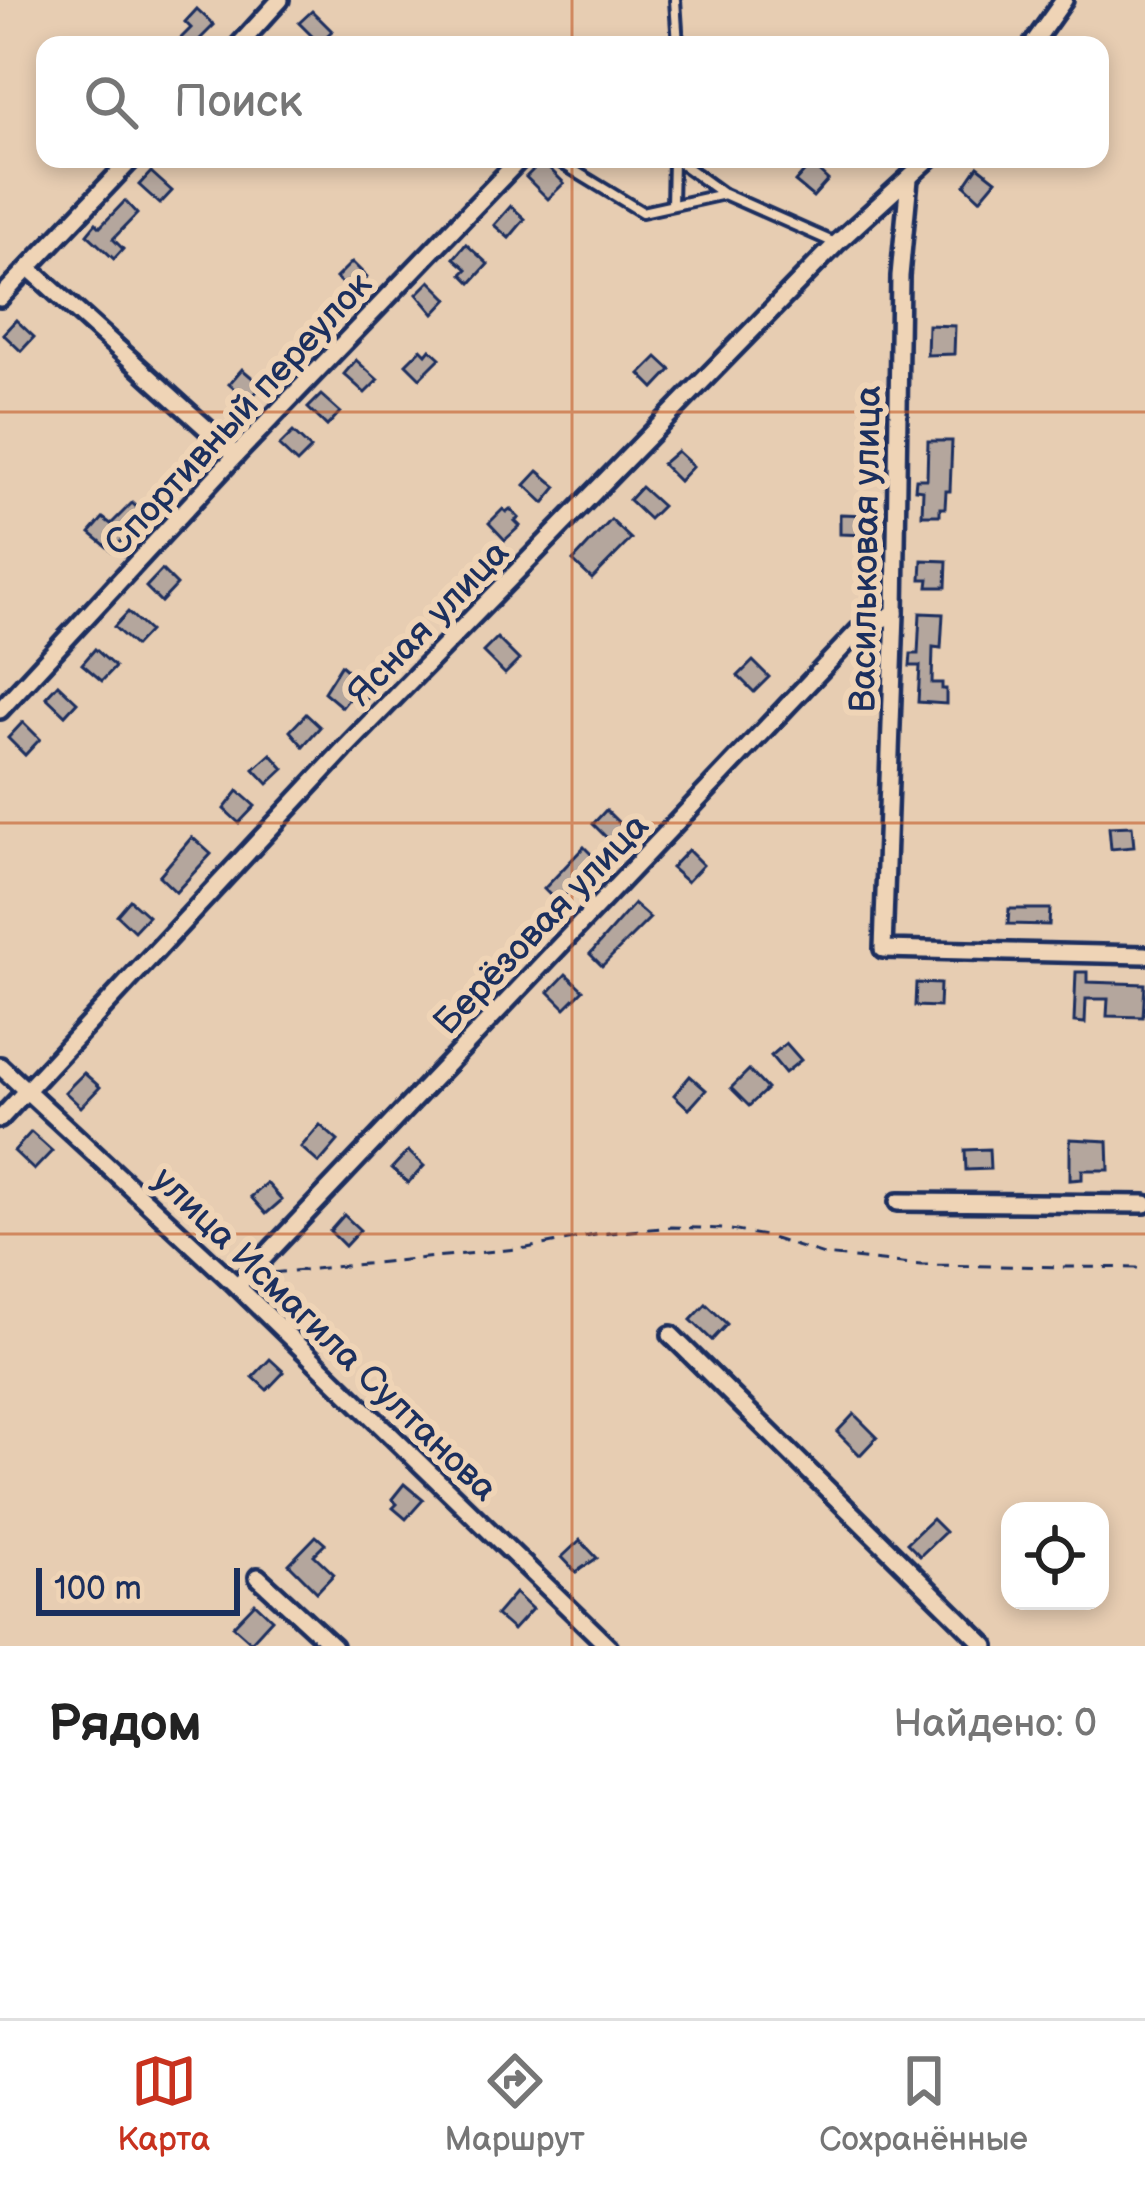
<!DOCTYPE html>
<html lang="ru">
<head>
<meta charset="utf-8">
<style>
	:root { --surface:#fff; --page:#f6f6f6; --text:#222; --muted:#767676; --line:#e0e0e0; --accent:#c8321e }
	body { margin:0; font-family:"Balsamiq Sans",sans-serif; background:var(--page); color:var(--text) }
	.controls { position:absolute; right:36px; bottom:36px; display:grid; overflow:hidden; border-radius:24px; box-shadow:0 6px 18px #0003 }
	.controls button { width:108px; height:108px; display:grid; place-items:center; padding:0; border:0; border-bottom:3px solid var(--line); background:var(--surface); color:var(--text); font:60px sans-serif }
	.scale { position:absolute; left:36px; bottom:30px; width:204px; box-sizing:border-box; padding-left:12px; border:6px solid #1b2f5e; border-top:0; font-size:33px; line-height:42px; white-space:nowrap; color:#1b2f5e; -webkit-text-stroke:9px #efd4b6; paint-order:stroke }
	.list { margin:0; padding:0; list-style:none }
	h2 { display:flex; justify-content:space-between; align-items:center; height:156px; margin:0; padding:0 48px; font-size:51px }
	h2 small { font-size:39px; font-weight:400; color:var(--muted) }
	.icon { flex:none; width:66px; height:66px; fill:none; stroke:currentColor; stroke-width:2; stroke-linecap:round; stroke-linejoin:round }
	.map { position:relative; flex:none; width:1145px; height:1646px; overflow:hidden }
	.search { position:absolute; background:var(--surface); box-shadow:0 6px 18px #0003; left:36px; right:36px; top:36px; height:132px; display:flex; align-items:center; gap:30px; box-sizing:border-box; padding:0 42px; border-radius:24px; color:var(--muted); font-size:45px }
	.sheet { height:372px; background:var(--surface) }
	nav { display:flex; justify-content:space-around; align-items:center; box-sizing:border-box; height:168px; border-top:3px solid var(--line); background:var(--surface); font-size:33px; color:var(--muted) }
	nav a { display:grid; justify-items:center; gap:6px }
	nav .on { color:var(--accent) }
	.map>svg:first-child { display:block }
	.building { fill:#b4a69d; stroke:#1b2f5e; stroke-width:3 }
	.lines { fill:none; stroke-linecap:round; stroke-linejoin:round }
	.service-casing { stroke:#1b2f5e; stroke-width:16 }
	.minor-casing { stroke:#1b2f5e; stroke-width:24 }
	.path { stroke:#1b2f5e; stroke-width:3; stroke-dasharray:12 9; stroke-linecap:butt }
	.service { stroke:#efd4b6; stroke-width:8 }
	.minor { stroke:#efd4b6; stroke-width:15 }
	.grid { fill:none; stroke:#bf511c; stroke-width:3; stroke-opacity:0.55 }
	.labels { text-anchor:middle; stroke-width:12; stroke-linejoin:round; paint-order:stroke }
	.street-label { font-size:36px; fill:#1b2f5e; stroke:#efd4b6 }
</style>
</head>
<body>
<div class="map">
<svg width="1145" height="1646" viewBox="0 0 1145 1646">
	<rect width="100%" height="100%" fill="#e7cdb2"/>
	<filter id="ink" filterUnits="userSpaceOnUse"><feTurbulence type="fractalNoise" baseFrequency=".00833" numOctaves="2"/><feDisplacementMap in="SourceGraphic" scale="24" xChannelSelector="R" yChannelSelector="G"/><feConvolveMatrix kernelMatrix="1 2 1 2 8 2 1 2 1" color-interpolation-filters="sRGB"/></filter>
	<g filter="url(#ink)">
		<g class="building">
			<path d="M197 9 214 25 194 45H174L191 28 185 22Z"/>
			<path d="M312 11 332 31 319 43 299 23Z"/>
			<path d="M542 161 564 183 548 199 526 177Z"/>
			<path d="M811 164 828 180 813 197 795 182Z"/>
			<path d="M978 166 996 180 980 199 965 185Z"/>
			<path d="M151 172 172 191 160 204 139 185Z"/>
			<path d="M125 201 137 214 113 239 123 249 114 259 87 234 96 223 100 227Z"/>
			<path d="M511 206 525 219 509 238 494 225Z"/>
			<path d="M466 244 488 264 471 283 462 274 467 269 454 258Z"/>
			<path d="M352 262 367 277 352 293 336 278Z"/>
			<path d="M430 281 448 299 434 314 417 294Z"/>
			<path d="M16 320 34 337 21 351 3 334Z"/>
			<path d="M928 325 955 326 954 354 927 355Z"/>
			<path d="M421 349 426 354 430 349 440 358 420 378 406 364Z"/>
			<path d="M657 357 671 370 654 388 640 374Z"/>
			<path d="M356 360 378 380 365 393 344 374Z"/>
			<path d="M242 369 262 386 248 401 229 384Z"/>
			<path d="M321 395 340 412 327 426 308 408Z"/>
			<path d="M293 432 311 449 297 463 279 446Z"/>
			<path d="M928 441H952L950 491H946L945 508H940V515H922L923 490 915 489 916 479H927Z"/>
			<path d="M677 451 693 466 679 481 662 464Z"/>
			<path d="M538 471 557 487 544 503 525 485Z"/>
			<path d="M641 487 662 506 649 519 629 500Z"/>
			<path d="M132 503 145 515 112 551 90 533 103 518 111 524Z"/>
			<path d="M503 509 506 512 510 509 519 518 515 521 520 526 505 540 489 523Z"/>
			<path d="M840 514 868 515 867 535 840 534Z"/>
			<path d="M611 520 631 539 592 579 573 561Z"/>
			<path d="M922 560 947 561 946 587H928L929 579H921Z"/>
			<path d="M162 570 177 585 161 602 146 587Z"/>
			<path d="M128 612 149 631 135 646 114 627Z"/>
			<path d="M920 613 943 614 941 648 933 647 932 683H942V689H946V704L918 702 920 666H910L911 654H918Z"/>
			<path d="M497 638 519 660 505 674 483 652Z"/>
			<path d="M95 649 115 667 102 681 82 664Z"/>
			<path d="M753 661 769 677 754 692 738 676Z"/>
			<path d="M341 665 372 692 364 701 354 692 342 707 324 692Z"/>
			<path d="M58 684 77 702 65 715 46 697Z"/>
			<path d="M306 714 320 727 303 746 290 731Z"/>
			<path d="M23 722 40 739 25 755 8 738Z"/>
			<path d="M271 754 284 769 268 784 254 769Z"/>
			<path d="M238 791 255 806 239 823 224 809Z"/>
			<path d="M606 810 625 829 611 842 593 824Z"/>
			<path d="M1132 826 1134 847 1111 849 1109 827Z"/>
			<path d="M192 837 211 854 176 892 159 876Z"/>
			<path d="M584 847 599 862 557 902 544 889Z"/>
			<path d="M688 850 703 865 687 882 671 868Z"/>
			<path d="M130 900 148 916 134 931 117 915Z"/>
			<path d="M634 904 650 918 602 966 590 954Z"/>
			<path d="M1009 909H1050L1049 925 1008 924Z"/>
			<path d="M1076 972H1087V982L1145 984 1143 1017 1107 1016 1108 999H1086L1085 1023 1074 1022Z"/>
			<path d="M566 974 583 990 565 1008 549 992Z"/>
			<path d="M916 983 940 984 939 1007 915 1006Z"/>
			<path d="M786 1043 801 1060 785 1073 771 1056Z"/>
			<path d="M749 1070 767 1089 749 1106 731 1088Z"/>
			<path d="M84 1073 100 1087 81 1107 65 1092Z"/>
			<path d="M690 1076 706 1090 689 1109 674 1095Z"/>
			<path d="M320 1125 338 1141 319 1163 301 1147Z"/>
			<path d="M31 1132 52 1151 34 1170 14 1151Z"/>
			<path d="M1070 1139 1108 1141 1109 1170H1082V1179L1070 1180Z"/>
			<path d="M989 1149 990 1169 966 1170 965 1150Z"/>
			<path d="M408 1151 424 1166 408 1183 392 1168Z"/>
			<path d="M267 1183 282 1200 266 1214 251 1197Z"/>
			<path d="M344 1215 360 1230 345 1246 330 1231Z"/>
			<path d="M706 1304 727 1324 712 1340 691 1320Z"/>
			<path d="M270 1359 284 1372 267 1390 253 1377Z"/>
			<path d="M854 1414 877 1437 860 1455 837 1432Z"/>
			<path d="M404 1484 423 1500 406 1519 393 1508 397 1504 392 1499Z"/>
			<path d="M932 1519 945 1532 920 1556 907 1543Z"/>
			<path d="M316 1536 325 1544 314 1555 334 1574 317 1592 289 1564Z"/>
			<path d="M580 1540 597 1558 576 1572 562 1557Z"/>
			<path d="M515 1593 532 1609 513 1630 496 1615Z"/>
			<path d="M255 1603 272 1619 251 1642 233 1626Z"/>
		</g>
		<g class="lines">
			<g class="service-casing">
				<g id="service">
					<path d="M675 0 678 45"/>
					<path d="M555 159 642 212 724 194 835 243"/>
					<path d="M675 159 722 193"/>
					<path d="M672 205 673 159"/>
				</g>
			</g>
			<g class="minor-casing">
				<g id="minor">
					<path d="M239 45 280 0"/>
					<path d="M1032 45 1064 0"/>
					<path d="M909 179 900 276 895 613 883 949 1145 955"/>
					<path d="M30 269 236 455"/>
					<path d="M0 298 132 159"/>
					<path d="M0 710 236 455 520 159"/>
					<path d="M0 1066 237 1286 608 1646"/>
					<path d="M0 1119 344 749 837 243 929 159"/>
					<path d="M898 1202 1145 1204"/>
					<path d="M237 1286 858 631 895 613"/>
					<path d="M671 1335 986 1646"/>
					<path d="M258 1577 333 1646"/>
				</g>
			</g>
			<path class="path" d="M272 1273 527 1248 600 1234 671 1227 725 1229 765 1236 824 1255 921 1265 1145 1268"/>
			<use href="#service" class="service"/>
			<use href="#minor" class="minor"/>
		</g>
	</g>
	<path class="grid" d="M572 0V45M572 159V1646M0 412H1145M0 823H1145M0 1234H1145"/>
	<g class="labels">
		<g class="street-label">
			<text transform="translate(237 413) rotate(-47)" y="13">Спортивный переулок</text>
			<text transform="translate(864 549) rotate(-89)" y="13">Васильковая улица</text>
			<text transform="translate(427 622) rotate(-46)" y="13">Ясная улица</text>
			<text transform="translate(540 923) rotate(-46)" y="13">Берёзовая улица</text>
			<text transform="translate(326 1333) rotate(44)" y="13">улица Исмагила Султанова</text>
		</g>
	</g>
</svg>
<div class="controls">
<button><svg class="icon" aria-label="locate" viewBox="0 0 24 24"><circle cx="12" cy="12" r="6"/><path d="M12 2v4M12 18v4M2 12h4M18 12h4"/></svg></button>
</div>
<div class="scale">100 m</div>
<div class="search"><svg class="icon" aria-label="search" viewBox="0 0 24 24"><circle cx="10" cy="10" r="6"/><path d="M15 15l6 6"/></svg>Поиск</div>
</div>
<section class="sheet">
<h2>Рядом<small>Найдено: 0</small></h2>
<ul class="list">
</ul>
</section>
<nav>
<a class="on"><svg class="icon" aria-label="map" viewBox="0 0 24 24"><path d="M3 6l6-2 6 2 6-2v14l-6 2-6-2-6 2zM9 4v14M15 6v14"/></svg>Карта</a>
<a><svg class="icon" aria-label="directions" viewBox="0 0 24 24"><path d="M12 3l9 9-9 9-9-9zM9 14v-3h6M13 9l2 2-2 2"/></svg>Маршрут</a>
<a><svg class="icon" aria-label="saved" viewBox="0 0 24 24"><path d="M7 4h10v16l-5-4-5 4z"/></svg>Сохранённые</a>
</nav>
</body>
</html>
